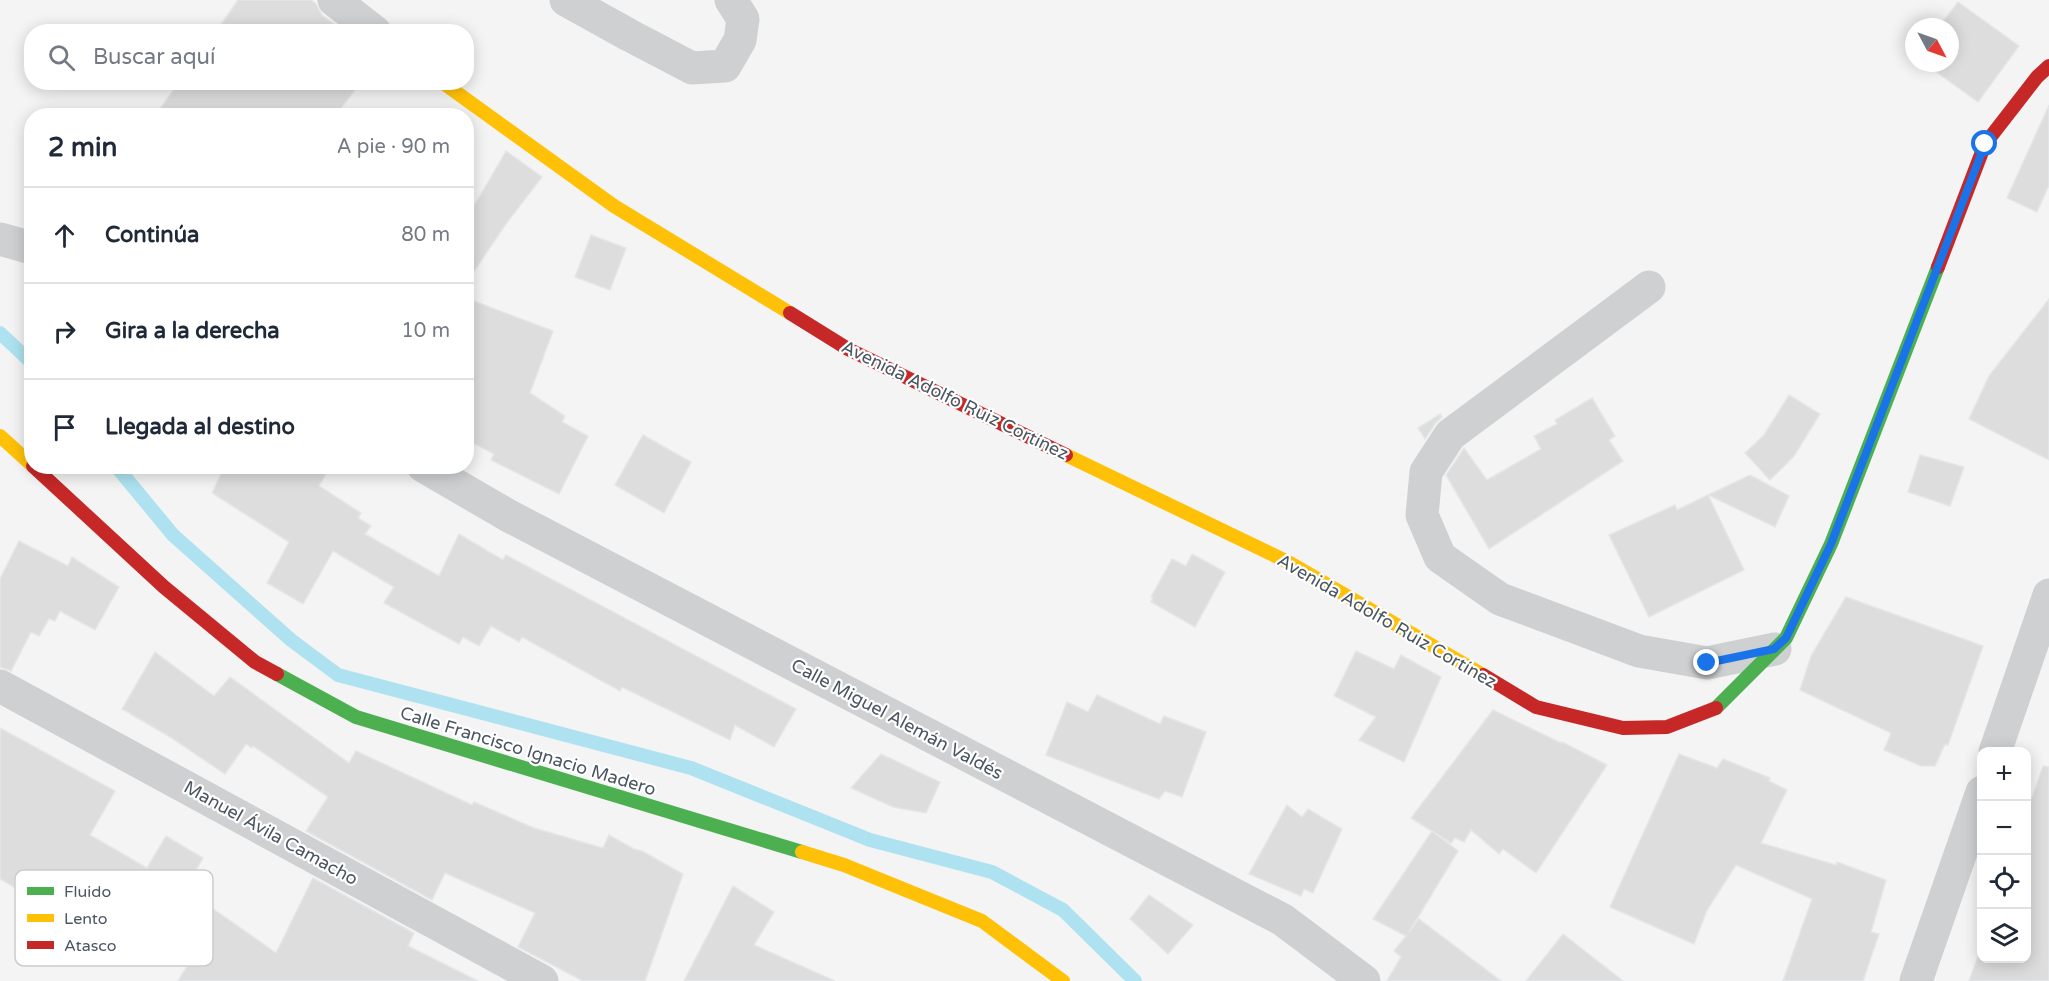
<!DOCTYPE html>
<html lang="es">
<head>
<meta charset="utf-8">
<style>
	:root { --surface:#fff; --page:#f2f2f3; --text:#1f2937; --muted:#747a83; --line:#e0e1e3 }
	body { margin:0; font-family:"Varela Round",sans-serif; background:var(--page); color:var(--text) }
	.controls { position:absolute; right:18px; bottom:18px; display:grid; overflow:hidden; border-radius:12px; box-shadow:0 3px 15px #0003 }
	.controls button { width:54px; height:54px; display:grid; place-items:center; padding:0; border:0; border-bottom:2px solid var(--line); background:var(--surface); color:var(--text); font:30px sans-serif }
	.compass { position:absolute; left:1905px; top:18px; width:54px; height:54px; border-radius:50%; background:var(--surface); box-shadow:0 3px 15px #0003; rotate:131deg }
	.stop { position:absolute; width:18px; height:18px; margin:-14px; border:4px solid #1a73e8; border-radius:50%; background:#fff }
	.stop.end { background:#1a73e8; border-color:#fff; box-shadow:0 2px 6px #0008 }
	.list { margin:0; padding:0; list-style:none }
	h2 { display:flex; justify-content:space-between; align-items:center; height:78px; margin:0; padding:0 24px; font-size:26px }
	h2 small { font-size:20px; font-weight:400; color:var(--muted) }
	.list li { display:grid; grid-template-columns:39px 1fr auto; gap:18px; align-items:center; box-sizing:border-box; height:96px; padding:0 24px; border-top:2px solid var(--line) }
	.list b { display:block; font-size:22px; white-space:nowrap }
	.list em { font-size:20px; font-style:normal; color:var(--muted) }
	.icon { flex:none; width:33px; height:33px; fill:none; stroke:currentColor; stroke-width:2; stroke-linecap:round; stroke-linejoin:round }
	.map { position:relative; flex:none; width:2049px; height:981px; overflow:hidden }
	.search { position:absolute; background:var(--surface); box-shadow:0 3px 15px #0003; left:24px; top:24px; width:450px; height:66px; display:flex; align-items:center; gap:15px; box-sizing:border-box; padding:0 21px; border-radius:24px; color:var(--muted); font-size:22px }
	.panel { position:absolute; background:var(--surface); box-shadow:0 3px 15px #0003; left:24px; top:108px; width:450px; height:366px; border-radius:24px }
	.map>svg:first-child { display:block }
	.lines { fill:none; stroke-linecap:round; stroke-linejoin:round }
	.stream { stroke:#aee2f0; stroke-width:14 }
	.building { fill:#ddddde; stroke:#e5e6e7; stroke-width:1.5 }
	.street { stroke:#ced0d2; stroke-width:33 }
	.fast { stroke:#4caf50; stroke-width:14 }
	.slow { stroke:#ffc107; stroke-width:14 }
	.jam { stroke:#c62828; stroke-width:14 }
	.route { stroke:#1a73e8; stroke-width:8 }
	.labels { text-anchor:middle; stroke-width:4.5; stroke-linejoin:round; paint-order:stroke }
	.street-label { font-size:18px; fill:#4a5661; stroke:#fff }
	.key { fill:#fff; stroke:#c9ccd0; stroke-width:1.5 }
	.key-label { font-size:16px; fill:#4a5661 }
</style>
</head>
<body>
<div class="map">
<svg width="2049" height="981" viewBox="0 0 2049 981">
	<rect width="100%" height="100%" fill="#f4f4f4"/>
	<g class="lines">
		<g class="stream">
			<path d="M0 333 32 363"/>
			<path d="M116 466 173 535 291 640 338 675 691 768 870 840 992 872 1063 910 1135 981"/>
		</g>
	</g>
	<g class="building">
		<path d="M238 0H311L316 4 322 15 338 27 335 32H216Z"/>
		<path d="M1958 2 2019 46 1978 102 1924 63H1950V27H1939Z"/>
		<path d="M179 82H361L335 116H155Z"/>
		<path d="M2049 105V185L2037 212 2007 198Z"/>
		<path d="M506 151 542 177 506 224 466 283V220Z"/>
		<path d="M591 235 626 248 610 290 575 277Z"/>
		<path d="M466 298 553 331 530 393 565 416 562 422 588 436 559 494 491 460 494 454 466 439Z"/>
		<path d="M2049 299V460L1969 419 1989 376Z"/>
		<path d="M1789 395 1820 414 1794 456 1770 480 1745 453 1764 435Z"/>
		<path d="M1592 398 1615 436 1609 440 1623 461 1489 549 1446 475 1464 448 1487 480 1541 449 1534 436 1557 424 1555 420Z"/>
		<path d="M1440 414 1442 417 1435 424 1425 439 1418 428Z"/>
		<path d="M643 435 691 462 664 513 615 485Z"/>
		<path d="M1920 455 1964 467 1950 506 1908 492Z"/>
		<path d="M225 466H330L319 486 361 513 358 518 371 526 365 534 439 576 459 534 503 560 506 555 796 709 774 747 735 725 730 740 622 687 620 691 522 637 519 642 491 626 479 646 463 637 459 644 384 603 394 587 333 551 303 604 267 583 289 542 212 493Z"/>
		<path d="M1750 475 1789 496 1775 527 1708 495Z"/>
		<path d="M1708 495 1744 570 1649 617 1609 535 1675 505 1677 510Z"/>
		<path d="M19 541 68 566 72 557 119 587 95 630 60 611 55 621 49 619 39 636 31 632 11 671 0 667V579Z"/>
		<path d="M1192 554 1225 572 1195 627 1151 602 1153 598 1151 597 1172 559 1186 566Z"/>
		<path d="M1846 597 1983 646 1948 745 1945 744 1935 766H1921L1884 750 1891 733 1800 690 1811 656Z"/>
		<path d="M1356 651 1394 669 1401 655 1441 677 1404 762 1359 740 1376 717 1334 696Z"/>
		<path d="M155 652 214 696 230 677 349 763 356 751 472 805 474 802 534 828 603 848 609 835 634 849 642 851 683 874 645 981H583L518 947 535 913 445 873 432 900 306 831 328 797 253 746 252 748 246 744 225 774 170 737 122 709Z"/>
		<path d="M1097 695 1160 724 1164 716 1206 732 1182 797 1165 791 1159 799 1046 755 1067 702 1088 712Z"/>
		<path d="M1493 710 1561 743 1562 742 1607 765 1536 873 1503 849 1499 854 1471 830 1464 842 1455 838 1451 843 1411 818Z"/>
		<path d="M0 728 115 791 90 835 147 868 166 836 203 858 185 889 276 953 313 878 414 933 408 946 478 981H178L203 940 102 884 93 915 65 906 60 914 0 879Z"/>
		<path d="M881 754 940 782 926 813 893 807 851 788Z"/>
		<path d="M1679 754 1717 768 1723 759 1770 778 1769 781 1787 790 1761 843 1836 865 1837 862 1886 880 1871 932 1879 934 1863 981H1783L1812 899 1736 865 1707 910 1694 944 1610 907Z"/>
		<path d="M2043 766 2049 767V981H1969L1982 945V958H2026V815Z"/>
		<path d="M1287 805 1302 817 1308 809 1342 829 1313 893 1304 889 1301 896 1249 874Z"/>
		<path d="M1432 831 1458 851 1409 932 1419 919 1501 981H1387L1401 957 1394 951 1406 936 1373 919Z"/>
		<path d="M733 886 774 912 754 945 835 981H684Z"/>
		<path d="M1149 895 1193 925 1168 954 1130 919Z"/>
		<path d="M1563 934 1623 981H1526Z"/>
	</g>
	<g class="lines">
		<g class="street">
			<path d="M334 0 375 32"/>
			<path d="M566 0 629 35 692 68 725 66 740 40 743 19 731 0"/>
			<path d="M0 239 32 248"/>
			<path d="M1649 287 1450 435 1426 472 1422 515 1440 557 1500 599 1639 651 1707 663 1775 649"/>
			<path d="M423 466 509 516 1283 920 1364 981"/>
			<path d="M0 686 542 981"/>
			<path d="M1995 752 2049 595"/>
			<path d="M1916 981 1982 792"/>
		</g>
		<g class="fast">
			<path d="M277 674 356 717 802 852"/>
			<path d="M1716 708 1786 638 1831 544 1938 267"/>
		</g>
		<g class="slow">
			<path d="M442 82 614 206 790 313"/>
			<path d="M0 436 32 465"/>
			<path d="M1066 455 1290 563 1483 675"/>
			<path d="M802 852 844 865 982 921 1063 981"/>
		</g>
		<g class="jam">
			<path d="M1938 267 1985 144 2037 77 2049 66"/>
			<path d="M790 313 848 349 1066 455"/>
			<path d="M33 466 164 587 255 662 277 674"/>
			<path d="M1483 675 1536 707 1623 728 1667 727 1716 708"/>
		</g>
	</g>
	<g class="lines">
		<path class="route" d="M1707 663 1774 649 1786 638 1831 544 1985 144"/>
	</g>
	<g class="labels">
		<g class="street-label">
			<text transform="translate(955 400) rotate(26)" y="6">Avenida Adolfo Ruiz Cortínez</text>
			<text transform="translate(1387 621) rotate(30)" y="6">Avenida Adolfo Ruiz Cortínez</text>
			<text transform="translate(897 719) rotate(28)" y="6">Calle Miguel Alemán Valdés</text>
			<text transform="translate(528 751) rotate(17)" y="6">Calle Francisco Ignacio Madero</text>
			<text transform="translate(271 833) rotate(29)" y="6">Manuel Ávila Camacho</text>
		</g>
	</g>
	<rect x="15" y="870" width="198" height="96" rx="9" class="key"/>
	<rect x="27" y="887" width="27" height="8" fill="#4caf50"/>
	<rect x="27" y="914" width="27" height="8" fill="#ffc107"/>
	<rect x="27" y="941" width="27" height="8" fill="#c62828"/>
	<g class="key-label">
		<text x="64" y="897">Fluido</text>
		<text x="64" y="924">Lento</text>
		<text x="64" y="951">Atasco</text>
	</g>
</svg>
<div class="controls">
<button>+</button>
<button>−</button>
<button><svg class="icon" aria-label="locate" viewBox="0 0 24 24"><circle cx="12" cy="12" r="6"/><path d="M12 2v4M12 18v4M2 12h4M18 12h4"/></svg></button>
<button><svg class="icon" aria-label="layers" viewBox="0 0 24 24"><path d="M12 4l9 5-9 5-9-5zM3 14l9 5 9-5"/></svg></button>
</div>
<svg class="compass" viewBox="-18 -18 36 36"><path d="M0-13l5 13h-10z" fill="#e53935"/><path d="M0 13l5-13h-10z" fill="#747a83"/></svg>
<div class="stop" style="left:1985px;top:144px"></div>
<div class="stop end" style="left:1707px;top:663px"></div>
<div class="search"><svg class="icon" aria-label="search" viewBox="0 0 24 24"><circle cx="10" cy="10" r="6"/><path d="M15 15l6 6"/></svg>Buscar aquí</div>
<section class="panel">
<h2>2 min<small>A pie · 90 m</small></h2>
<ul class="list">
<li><svg class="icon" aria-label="ahead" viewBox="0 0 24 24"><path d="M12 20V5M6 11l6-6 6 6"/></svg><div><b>Continúa</b></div><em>80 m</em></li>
<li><svg class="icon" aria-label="right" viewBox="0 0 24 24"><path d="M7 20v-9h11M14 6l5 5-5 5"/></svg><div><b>Gira a la derecha</b></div><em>10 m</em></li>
<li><svg class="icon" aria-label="arrive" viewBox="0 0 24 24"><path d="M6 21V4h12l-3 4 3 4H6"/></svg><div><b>Llegada al destino</b></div></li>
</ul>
</section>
</div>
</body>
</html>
